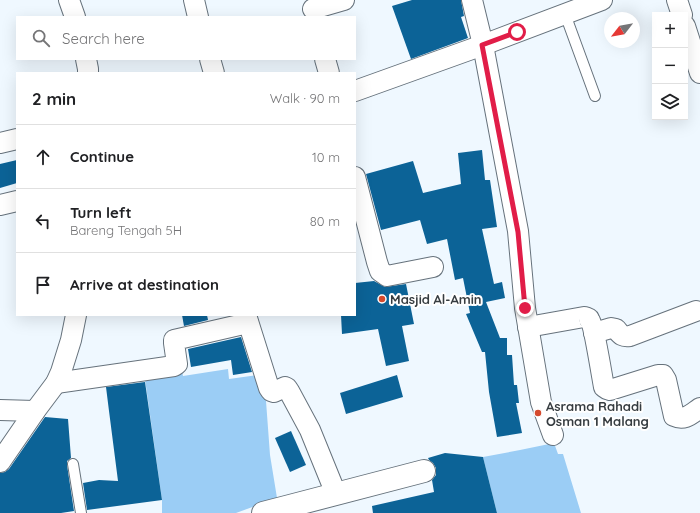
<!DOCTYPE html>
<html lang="en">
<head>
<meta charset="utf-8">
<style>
	:root { --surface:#fff; --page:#f2f2f2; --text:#202124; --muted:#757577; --line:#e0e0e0 }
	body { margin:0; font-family:Quicksand,sans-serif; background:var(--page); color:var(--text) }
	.controls { position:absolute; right:12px; top:12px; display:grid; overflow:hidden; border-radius:0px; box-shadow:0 4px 16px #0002 }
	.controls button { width:36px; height:36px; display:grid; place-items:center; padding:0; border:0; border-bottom:1px solid var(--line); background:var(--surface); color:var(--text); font:20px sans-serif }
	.compass { position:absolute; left:604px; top:12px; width:36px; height:36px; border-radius:50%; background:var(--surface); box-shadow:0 4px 16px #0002; rotate:239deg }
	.stop { position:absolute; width:12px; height:12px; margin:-9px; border:3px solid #e11d48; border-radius:50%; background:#fff }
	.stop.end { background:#e11d48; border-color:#fff; box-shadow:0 1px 4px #0008 }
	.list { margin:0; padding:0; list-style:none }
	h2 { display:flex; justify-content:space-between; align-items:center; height:52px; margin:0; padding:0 16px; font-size:17px }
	h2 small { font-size:13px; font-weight:400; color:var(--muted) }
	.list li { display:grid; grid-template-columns:26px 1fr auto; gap:12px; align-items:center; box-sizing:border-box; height:64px; padding:0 16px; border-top:1px solid var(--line) }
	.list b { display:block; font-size:15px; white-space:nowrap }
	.list p { margin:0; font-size:13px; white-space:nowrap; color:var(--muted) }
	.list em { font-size:13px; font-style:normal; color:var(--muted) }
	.icon { flex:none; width:22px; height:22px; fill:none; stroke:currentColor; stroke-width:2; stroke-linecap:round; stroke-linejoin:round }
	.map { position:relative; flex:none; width:700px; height:513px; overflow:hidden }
	.search { position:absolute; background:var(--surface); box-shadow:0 4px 16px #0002; left:16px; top:16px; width:340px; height:44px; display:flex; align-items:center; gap:10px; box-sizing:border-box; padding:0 14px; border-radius:0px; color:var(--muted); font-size:15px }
	.panel { position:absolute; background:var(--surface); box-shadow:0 4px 16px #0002; left:16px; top:72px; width:340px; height:244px; border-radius:0px }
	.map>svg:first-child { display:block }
	.green { fill:#9bcdf5 }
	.building { fill:#0c6397 }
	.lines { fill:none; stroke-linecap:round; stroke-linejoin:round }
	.service-casing { stroke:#66727c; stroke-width:12 }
	.minor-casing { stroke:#66727c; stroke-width:22 }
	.tertiary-casing { stroke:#66727c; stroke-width:24 }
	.service { stroke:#fff; stroke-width:10 }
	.minor { stroke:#fff; stroke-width:20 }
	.tertiary { stroke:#fff; stroke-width:22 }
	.route { stroke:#e11d48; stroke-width:5 }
	.poi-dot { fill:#d54a2d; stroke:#fff; stroke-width:1.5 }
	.labels { text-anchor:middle; stroke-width:4; stroke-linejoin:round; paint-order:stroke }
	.poi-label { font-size:13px; font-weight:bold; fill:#363c40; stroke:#fff; text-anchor:start }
</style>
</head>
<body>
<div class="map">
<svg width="700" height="513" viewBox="0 0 700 513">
	<rect width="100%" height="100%" fill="#eff8ff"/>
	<g class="green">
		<path d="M181 367 183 376 228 369 229 379 258 375 266 401 270 455 277 498 236 513H162V500L144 372Z"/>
		<path d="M554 443 558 454H563L581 513H497L483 457 520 450Z"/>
	</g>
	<g class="building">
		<path d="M412 0H461L464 16 461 17 468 38 411 59 392 6Z"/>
		<path d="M482 150 485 180H490L497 227 482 229 494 284 502 282 505 298 486 302 500 338H507V355H512L514 385H517L519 403H516L522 433 497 437 489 392 485 352H482L466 314 470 313 463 278 455 280 447 239 427 244 420 220 381 230 366 174 413 161 423 193 461 184 458 153Z"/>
		<path d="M17 160V183L0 188V164Z"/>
		<path d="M374 281 385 287 406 284 414 324 402 326 409 361 386 366 378 329 342 334 341 315H355V283Z"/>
		<path d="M182 315H207L208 320 184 326Z"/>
		<path d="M241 337 252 372 233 375 231 360 191 367 188 349Z"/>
		<path d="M397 375 403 397 346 414 340 393Z"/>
		<path d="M145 382 162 500 87 510 83 483 99 480 118 481 109 411 106 387Z"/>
		<path d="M45 417 68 419 71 458 67 461V465L74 511 61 513H0V473L5 472 9 469Z"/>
		<path d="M291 431 306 465 290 472 275 438Z"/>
		<path d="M445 453 483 457 497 513H373L372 506 434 492 432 480 436 475V468L433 463 429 460 428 458Z"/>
	</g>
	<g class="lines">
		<g class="service-casing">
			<g id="service">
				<path d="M565 14 595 96"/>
				<path d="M73 464 81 513"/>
			</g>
		</g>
		<g class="minor-casing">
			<g id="minor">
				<path d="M69 0 75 17"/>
				<path d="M194 0 198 17"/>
				<path d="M472 0 483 45 518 231 525 308 541 402 553 435"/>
				<path d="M677 0 682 15"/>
				<path d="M313 9 344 0"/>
				<path d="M685 26 700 73"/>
				<path d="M86 59 88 69V73"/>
				<path d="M210 59 214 73"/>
				<path d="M325 59 329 73"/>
				<path d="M355 91 483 45 602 0"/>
				<path d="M0 143 17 139"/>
				<path d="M355 177 377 262 380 271 387 276 433 267"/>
				<path d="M0 205 17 201"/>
				<path d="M246 315 269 388 271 391 274 392 285 387 287 388 289 391 310 430 336 494"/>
				<path d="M528 327 584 317C585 317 589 318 589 319 594 324 602 377 604 387L607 389 610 390 658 375H663L666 380 674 416C685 421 691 414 700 408"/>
				<path d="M594 333 611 328 616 329C621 335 622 337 630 336L696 311"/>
				<path d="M56 383 174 366 177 364 174 343V340L248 323"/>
				<path d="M0 410 35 411"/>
				<path d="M0 462 35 411 56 383 61 372 71 340 76 315"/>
			</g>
		</g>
		<g class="tertiary-casing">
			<path id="tertiary" d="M263 513 424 471"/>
		</g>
		<use href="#service" class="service"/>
		<use href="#minor" class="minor"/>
		<use href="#tertiary" class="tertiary"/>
	</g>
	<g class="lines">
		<path class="route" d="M517 32 482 45 518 232 525 308"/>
	</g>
	<g class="poi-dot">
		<circle cx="382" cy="299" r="4"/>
		<circle cx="538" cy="413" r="4"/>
	</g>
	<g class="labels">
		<g class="poi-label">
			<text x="390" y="304">Masjid Al-Amin</text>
			<text x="546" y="411">Asrama Rahadi<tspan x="546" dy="15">Osman 1 Malang</tspan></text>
		</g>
	</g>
</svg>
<div class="controls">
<button>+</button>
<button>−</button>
<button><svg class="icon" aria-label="layers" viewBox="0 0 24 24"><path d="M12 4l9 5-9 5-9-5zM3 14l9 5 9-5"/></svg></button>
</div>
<svg class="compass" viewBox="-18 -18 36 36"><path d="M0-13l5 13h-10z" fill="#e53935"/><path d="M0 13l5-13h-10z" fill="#757577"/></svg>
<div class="stop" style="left:517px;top:32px"></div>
<div class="stop end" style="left:525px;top:308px"></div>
<div class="search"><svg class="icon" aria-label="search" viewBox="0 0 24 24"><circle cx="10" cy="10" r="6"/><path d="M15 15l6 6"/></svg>Search here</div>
<section class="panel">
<h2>2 min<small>Walk · 90 m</small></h2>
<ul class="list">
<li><svg class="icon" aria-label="ahead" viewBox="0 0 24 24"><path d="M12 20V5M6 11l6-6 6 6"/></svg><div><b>Continue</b></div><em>10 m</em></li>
<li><svg class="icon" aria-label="left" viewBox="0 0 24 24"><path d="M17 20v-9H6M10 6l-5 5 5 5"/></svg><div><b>Turn left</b><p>Bareng Tengah 5H</p></div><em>80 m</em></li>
<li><svg class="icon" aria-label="arrive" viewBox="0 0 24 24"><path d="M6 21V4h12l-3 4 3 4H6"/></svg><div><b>Arrive at destination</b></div></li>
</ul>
</section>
</div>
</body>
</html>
